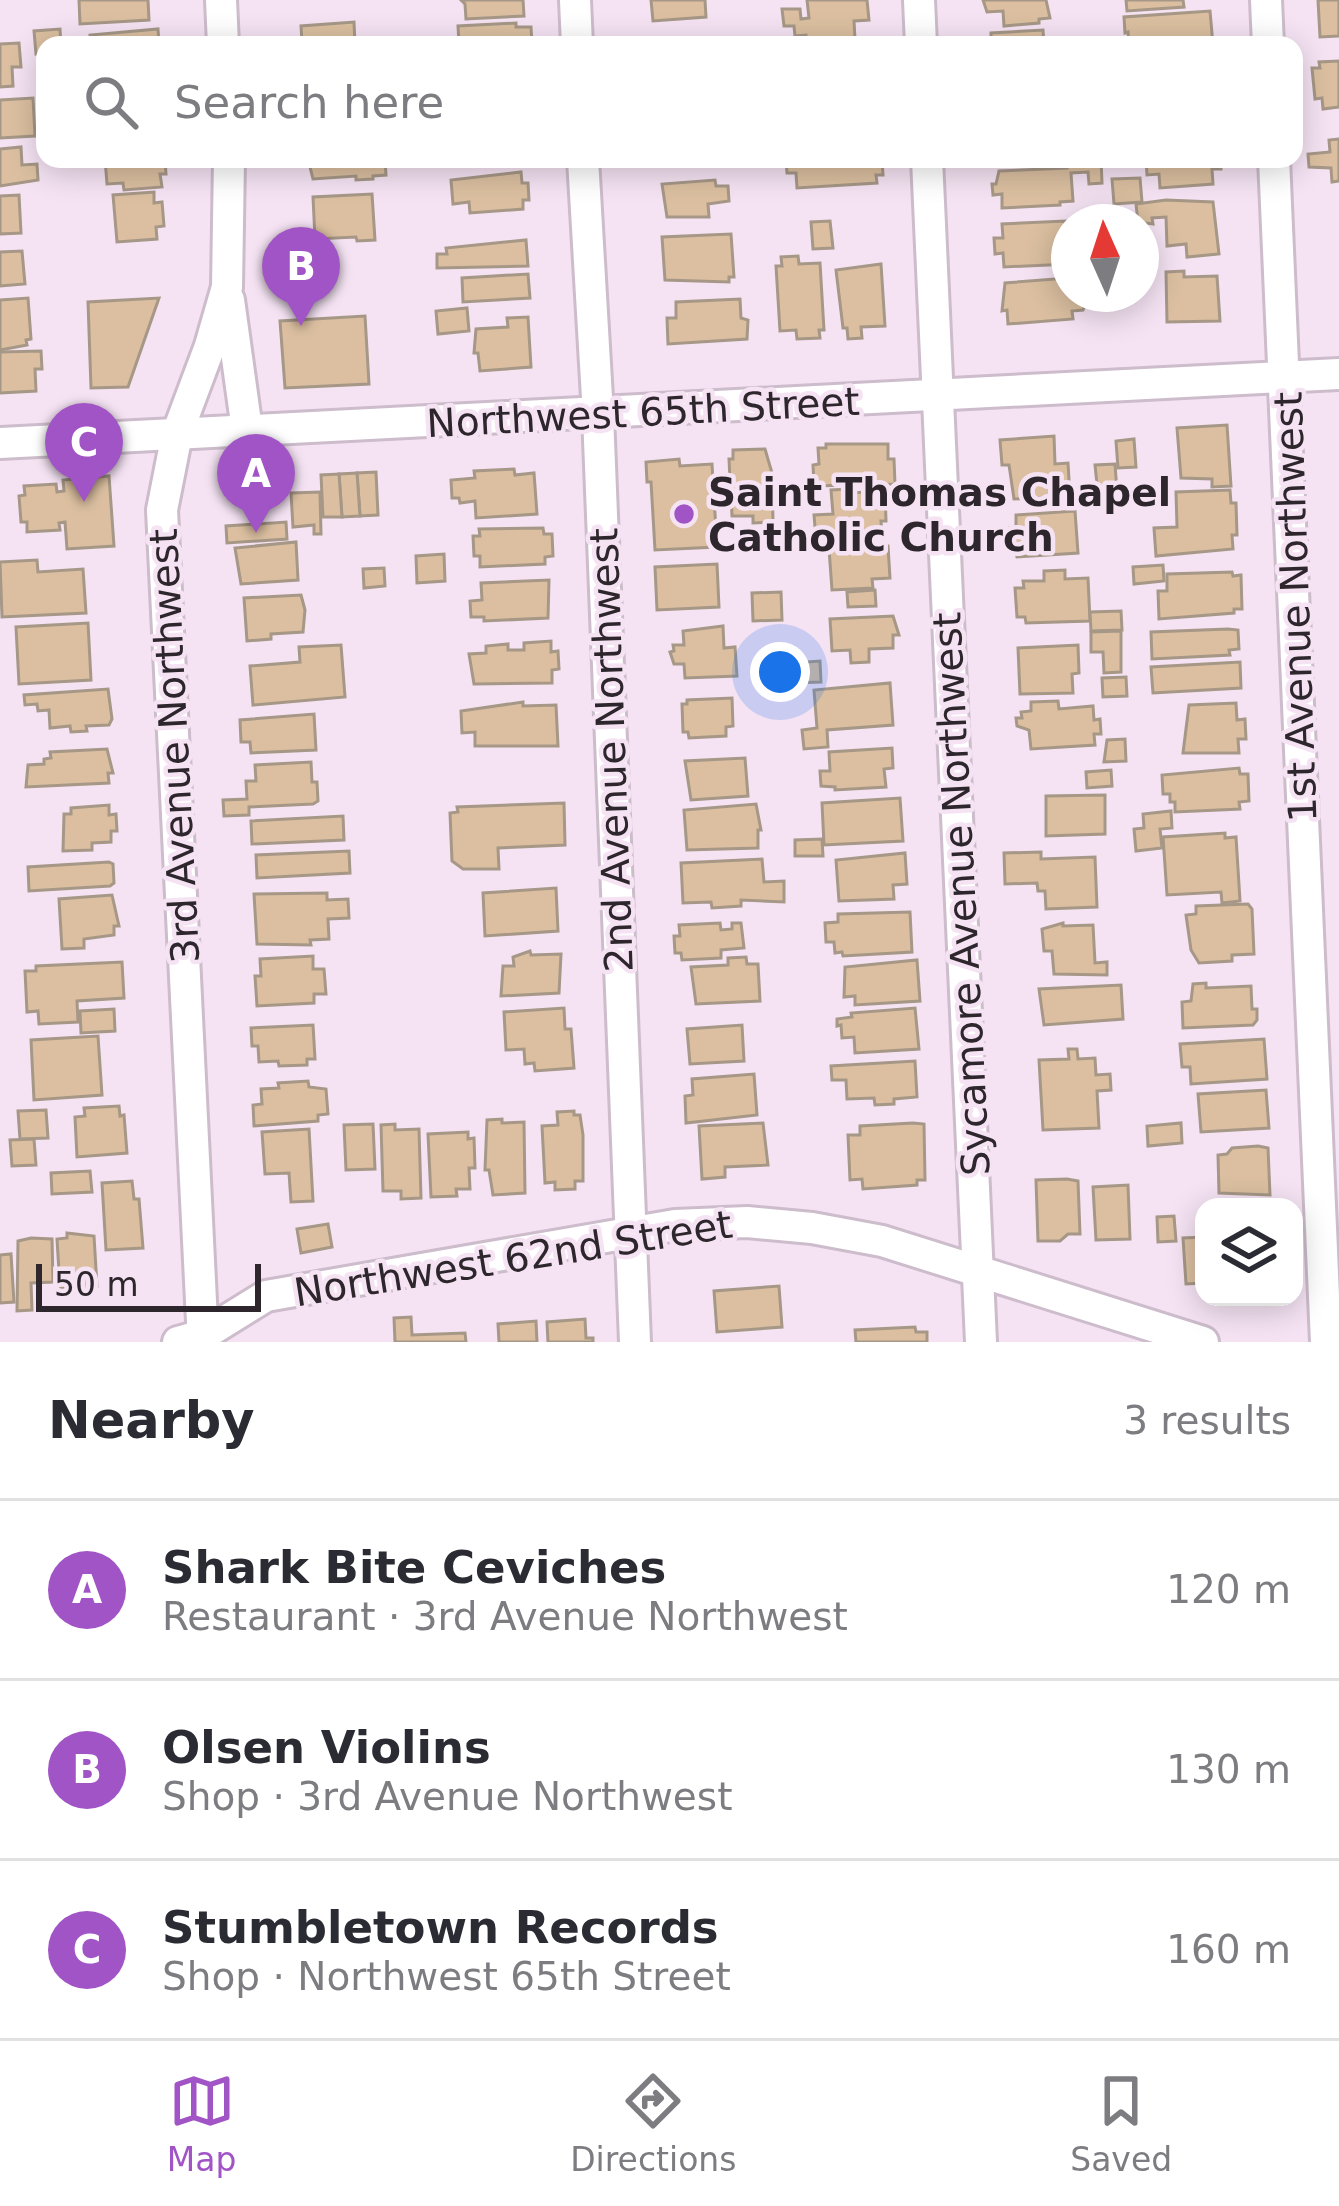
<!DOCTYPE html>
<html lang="en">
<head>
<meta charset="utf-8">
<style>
	:root { --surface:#fff; --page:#f2f2f3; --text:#2b2b33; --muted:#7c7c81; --line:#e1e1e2; --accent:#a154c5 }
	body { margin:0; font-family:"DejaVu Sans",sans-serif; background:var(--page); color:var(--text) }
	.controls { position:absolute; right:36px; bottom:36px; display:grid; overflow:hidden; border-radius:24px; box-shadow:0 6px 30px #0003 }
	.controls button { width:108px; height:108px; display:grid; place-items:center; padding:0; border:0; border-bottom:3px solid var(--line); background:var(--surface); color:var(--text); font:60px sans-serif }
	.compass { position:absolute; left:1051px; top:204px; width:108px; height:108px; border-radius:50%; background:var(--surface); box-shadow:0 6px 30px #0003; rotate:357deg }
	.scale { position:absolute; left:36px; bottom:30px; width:225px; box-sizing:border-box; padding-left:12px; border:6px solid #2d262c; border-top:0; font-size:33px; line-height:42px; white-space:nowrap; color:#2d262c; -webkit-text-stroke:9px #f5e3f3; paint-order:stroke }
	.you { position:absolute; left:780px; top:672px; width:42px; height:42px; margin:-30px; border:9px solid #fff; border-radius:50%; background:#1a73e8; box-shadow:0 0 0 18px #1a73e833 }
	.badge { display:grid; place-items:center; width:78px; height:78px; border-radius:50%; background:var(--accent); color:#fff; font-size:39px; font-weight:700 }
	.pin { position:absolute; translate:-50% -99px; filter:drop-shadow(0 3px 6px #0008) }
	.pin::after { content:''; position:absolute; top:63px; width:42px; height:36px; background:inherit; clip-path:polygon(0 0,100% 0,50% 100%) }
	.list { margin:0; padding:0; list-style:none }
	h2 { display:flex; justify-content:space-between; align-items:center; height:156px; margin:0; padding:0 48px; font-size:51px }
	h2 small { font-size:39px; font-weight:400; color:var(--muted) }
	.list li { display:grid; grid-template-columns:78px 1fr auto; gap:36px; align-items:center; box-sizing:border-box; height:180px; padding:0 48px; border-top:3px solid var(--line) }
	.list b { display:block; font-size:45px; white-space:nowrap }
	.list p { margin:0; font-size:39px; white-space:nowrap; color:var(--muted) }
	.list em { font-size:39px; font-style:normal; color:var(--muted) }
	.icon { flex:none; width:66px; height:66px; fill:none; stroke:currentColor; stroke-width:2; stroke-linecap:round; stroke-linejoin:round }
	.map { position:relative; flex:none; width:1339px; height:1342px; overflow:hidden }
	.search { position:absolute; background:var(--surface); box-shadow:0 6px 30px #0003; left:36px; right:36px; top:36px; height:132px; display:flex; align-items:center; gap:30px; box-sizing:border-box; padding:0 42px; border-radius:24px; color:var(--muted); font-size:45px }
	.sheet { height:696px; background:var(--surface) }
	nav { display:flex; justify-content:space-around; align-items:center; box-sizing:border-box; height:168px; border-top:3px solid var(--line); background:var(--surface); font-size:33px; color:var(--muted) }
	nav a { display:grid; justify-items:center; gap:6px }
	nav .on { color:var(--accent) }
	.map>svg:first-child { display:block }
	.building { fill:#dbbfa0; stroke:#a69787; stroke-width:3 }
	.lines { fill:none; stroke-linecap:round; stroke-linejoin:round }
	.minor-casing { stroke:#cdbccb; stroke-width:36 }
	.minor { stroke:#fff; stroke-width:30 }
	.poi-dot { fill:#a154c5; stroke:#f5e3f3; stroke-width:4.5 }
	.labels { text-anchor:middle; stroke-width:9; stroke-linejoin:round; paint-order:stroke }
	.street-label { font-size:39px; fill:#2d262c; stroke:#f5e3f3 }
	.poi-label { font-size:39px; font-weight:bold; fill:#2d262c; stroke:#f5e3f3; text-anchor:start }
</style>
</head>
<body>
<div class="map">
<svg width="1339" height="1342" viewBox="0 0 1339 1342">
	<rect width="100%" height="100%" fill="#f5e3f3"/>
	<g class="building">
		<path d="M79 0H148L149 20 80 24Z"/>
		<path d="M461 0H523L524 16 466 19 465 4Z"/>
		<path d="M651 0H705L706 17 653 21Z"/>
		<path d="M807 0H867L869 20 854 21 855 39 807 42 806 35 795 36 794 26H784L782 9H800L801 19 809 18Z"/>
		<path d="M983 0H1046L1050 18 1039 19V23L1004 26 1003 11 987 12Z"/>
		<path d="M1126 0H1183L1184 7 1127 11Z"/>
		<path d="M1318 0H1339V36L1320 37Z"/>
		<path d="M1210 11 1213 45H1129L1128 32 1125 33 1124 17Z"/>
		<path d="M354 22 355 45H294L302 42 301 26Z"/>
		<path d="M516 23V27H531L532 45 459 44 458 26Z"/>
		<path d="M60 29 61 45H45V53L36 54 34 31Z"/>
		<path d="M158 29 159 43 155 45H71L90 44V35Z"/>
		<path d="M1043 30 1044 45H991V33Z"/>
		<path d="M19 43 21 67H12L13 86 0 87V44Z"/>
		<path d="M1339 61V107L1323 109 1322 98 1315 99 1312 68H1320L1319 62Z"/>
		<path d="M33 98 35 136 0 138V100Z"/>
		<path d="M1339 139V181L1332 182 1331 168 1309 167 1308 154 1330 152 1329 140Z"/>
		<path d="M21 147 22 165 37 164 38 180 0 186V149Z"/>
		<path d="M105 159H165L166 174H160L162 187 124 190 123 183 107 184Z"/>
		<path d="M308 159 385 160 386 175 373 176V179L356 180V176L313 179Z"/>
		<path d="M786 159H882L883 175H876L877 183 797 188 796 173H787Z"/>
		<path d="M1066 159H1101L1102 183 1089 184 1088 172 1071 173 1073 201 1060 202V205L1002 208V194L993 195 992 184H996L999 171 1067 168Z"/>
		<path d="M1146 159H1221V169H1212L1213 184 1160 188 1159 174 1147 175Z"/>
		<path d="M521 172 522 183H528L529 200H523V209L470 213 469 202 453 204 451 180Z"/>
		<path d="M1140 178 1142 202 1114 204 1112 179Z"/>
		<path d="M715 180 716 186H728L729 201 708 204 709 217H667L662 184Z"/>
		<path d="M154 192V203L162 202 164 226 156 227 157 239 117 242 113 195Z"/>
		<path d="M372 194 375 240 357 241 356 237 315 239 313 197Z"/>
		<path d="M19 195 21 233 0 234V196Z"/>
		<path d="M1166 200 1213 202 1219 254 1187 257 1186 244 1167 246 1166 217 1152 218 1153 224 1138 222 1136 204Z"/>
		<path d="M830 221 833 248 813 249 811 222Z"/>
		<path d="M1065 221V227H1069V264L1004 267 1003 253 995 254 994 238H1003L1002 224Z"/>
		<path d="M731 234 734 277H729V282L665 280 662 237Z"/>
		<path d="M526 240 528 266 437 268V254H447L446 248Z"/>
		<path d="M22 251 25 284 0 286V252Z"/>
		<path d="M798 256 799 264 820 263 824 330H819L820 338 797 339 796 330 780 331 776 266H782L781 257Z"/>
		<path d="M881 264 885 326 861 327 862 338 848 339 847 328H843L836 270Z"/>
		<path d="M1184 271V277L1217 276 1220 321 1167 322 1166 272Z"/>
		<path d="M528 274 530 298 463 302 462 278Z"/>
		<path d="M1067 278 1069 294H1084L1085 305 1083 310 1072 311 1073 319 1008 324 1007 310 1002 311 1005 283Z"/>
		<path d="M28 298 31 339 26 340 27 345 0 350V300Z"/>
		<path d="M159 298 128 387 91 388 88 302Z"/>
		<path d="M740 299 741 318 748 320 747 339 668 344 667 318H676V302Z"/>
		<path d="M467 308 469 331 438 334 436 311Z"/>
		<path d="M365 316 369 384 285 388 280 321Z"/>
		<path d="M528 317 531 367 480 371 478 353H474L476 329 508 327 507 318Z"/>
		<path d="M41 351 42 369H35L36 391 0 393V352Z"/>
		<path d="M1227 425 1231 486 1212 487V479L1181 478 1177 428Z"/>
		<path d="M1054 436 1055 464 1068 463 1070 496 1014 499 1009 465H1002L1000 440Z"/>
		<path d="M1134 439 1136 467 1118 468 1116 441Z"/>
		<path d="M826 444H888V459H894L895 484 814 486 813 465 819 464 818 448H826Z"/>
		<path d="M765 449 772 473 773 522 753 523V516H732L731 495H724L723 480H730L729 459H733V450Z"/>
		<path d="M679 459 680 466 712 464 717 547 655 550 651 482H647L646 462Z"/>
		<path d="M1115 464 1117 492 1098 494 1095 465Z"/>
		<path d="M514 469 515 475 534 473 537 514 476 518 475 501 460 503 459 498H452L451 480 475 478 474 471Z"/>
		<path d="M376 472 378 515 360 516 357 473Z"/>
		<path d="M357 473 360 516 342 517 339 474Z"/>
		<path d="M339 474 342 517H323L321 475Z"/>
		<path d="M109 476 114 546 67 549 65 522 59 523 60 530 27 532V522H21L19 496 25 495 24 486 56 484 57 492 64 491 63 480Z"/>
		<path d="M849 489V493L885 491 886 521H881L882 535 816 539 814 515 833 514 831 490Z"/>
		<path d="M1230 490 1231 503H1236L1237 535H1232L1233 549 1156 556 1154 528 1177 527 1176 492Z"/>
		<path d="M320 492 321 534H314V525L293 527 291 493Z"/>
		<path d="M1075 511 1078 553 1017 557 1010 528H1016V515Z"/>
		<path d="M286 522 287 539 227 543 226 526Z"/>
		<path d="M543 528 544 534H552L553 556 545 557V564L480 567V556H474L473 536H480L479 529Z"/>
		<path d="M296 542 298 580 241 584 235 548Z"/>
		<path d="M888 546 890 578 872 579 873 588 832 590 829 549Z"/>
		<path d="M444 554 445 581 417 583 416 556Z"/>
		<path d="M37 560 38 572 83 569 86 613 2 617 0 562Z"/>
		<path d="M717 564 719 607 657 610 655 567Z"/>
		<path d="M1163 565 1164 581 1134 584 1133 567Z"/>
		<path d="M384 568 385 586 364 588 363 569Z"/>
		<path d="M1065 570V579L1088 578 1090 621 1026 623 1025 617H1017L1015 588H1024L1023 581H1044V571Z"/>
		<path d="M1232 572 1233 576 1241 575 1242 609H1234V613L1159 619 1158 591H1167V574Z"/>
		<path d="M549 580 548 618 484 621V617H471L470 601 482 600 481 583Z"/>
		<path d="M875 590 876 606 848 607 847 592Z"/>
		<path d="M781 592 782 620 753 621 752 593Z"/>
		<path d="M301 595 305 610 303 632 271 634V639L247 641 244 598Z"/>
		<path d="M1121 611 1122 630 1091 631 1090 612Z"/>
		<path d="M893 616 899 635H893V648L869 649V662L851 663 850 650 832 651 830 619Z"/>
		<path d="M88 623 91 680 19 684 16 627Z"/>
		<path d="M723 626 724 648 735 647 737 676 685 678 684 664H674L670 652 674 651 673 645H684L683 631Z"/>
		<path d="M1228 629 1238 630 1239 649 1229 650 1230 655 1152 659 1151 632Z"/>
		<path d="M1121 631V672L1104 673 1103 652H1091V632Z"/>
		<path d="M551 641V652L558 651 559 669 552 670V683L474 684 469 654 486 653V646L508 644V650H524V643Z"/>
		<path d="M341 645 345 697 253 705 250 666 300 662 299 647Z"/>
		<path d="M1078 645 1079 673 1072 674 1073 693 1020 694 1018 648Z"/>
		<path d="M820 661 821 682 794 683 793 663Z"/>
		<path d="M1240 662 1241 688 1153 693 1151 667Z"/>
		<path d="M1126 677 1127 696 1103 697 1102 678Z"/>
		<path d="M890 683 893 725 827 730 828 747 804 749 802 730 817 728 814 690Z"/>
		<path d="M108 689 112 719 109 725 86 726 87 731 71 732 70 726 50 728 49 710 38 711 37 704 25 705 24 695Z"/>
		<path d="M732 698 733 726 726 727V736L689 738 688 732H683L682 704H687V700Z"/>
		<path d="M1058 701 1059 709 1093 706 1094 720 1100 719 1101 734H1094L1095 745 1031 749 1029 730 1017 726 1016 718H1022L1021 712 1031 711V702Z"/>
		<path d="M523 702V706L556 705 558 746H475V732L462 733 461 711Z"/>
		<path d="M1236 703 1237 720 1245 719 1246 739H1238L1239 753H1183L1189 705Z"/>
		<path d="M314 714 316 750 251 753 250 742H241L240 720Z"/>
		<path d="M1125 739 1126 761 1104 762 1107 740Z"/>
		<path d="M892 748 893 768 884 769 886 787 835 790V787L821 786 820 771H830L829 752Z"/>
		<path d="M107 749 113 773H108L109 783 26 787 28 765 44 764V759L51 758 50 752Z"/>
		<path d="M745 758 748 796 691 800 685 761Z"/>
		<path d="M311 762 312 782H317L318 801 313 804 249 807V815L224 816 223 800 247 799 246 781H256L255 765Z"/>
		<path d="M1239 768 1240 774H1248L1249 801 1239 802 1240 809 1175 812V802H1170V794H1163L1162 775Z"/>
		<path d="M1111 770 1112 786 1087 788 1086 772Z"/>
		<path d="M1105 795V834L1046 836V796Z"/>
		<path d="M900 798 903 841 824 845 822 803Z"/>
		<path d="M564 803 565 845 498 848 499 869H463L452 861 450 813 458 812 457 807Z"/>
		<path d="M756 804 761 830H758V848L687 850 684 810Z"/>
		<path d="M109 805V815L116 814 117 831H111V842L92 843V850L63 851 64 814H71V808Z"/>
		<path d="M1171 811 1172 828 1160 829 1162 848 1136 851 1134 829 1144 828 1143 814Z"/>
		<path d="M343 816 344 840 252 844 251 821Z"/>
		<path d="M1225 833V838L1236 837 1240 901 1222 903 1221 892 1167 895 1163 837Z"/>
		<path d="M822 839 823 856H795V840Z"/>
		<path d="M349 851 350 873 257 878 256 855Z"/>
		<path d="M1041 852V859L1095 857 1097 907 1046 909 1045 891H1038L1037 883 1005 884 1004 853Z"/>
		<path d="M905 853 907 884 893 885 894 899 839 901 836 860Z"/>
		<path d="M762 859 764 882 784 881V902L741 900V906L712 908 711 902 683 903 681 863Z"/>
		<path d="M109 862 113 864 114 883 110 886 29 891 28 867Z"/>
		<path d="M556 888 558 931 485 936 483 893Z"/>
		<path d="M327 893V900L348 899 349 918 328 919 329 939 310 940 311 945 257 944 254 894Z"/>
		<path d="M112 895 119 926H114V935L84 939V948L62 949 59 899Z"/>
		<path d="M1248 904 1252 909 1254 954 1232 955V961L1199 963 1191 950 1186 915 1196 914V906Z"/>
		<path d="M910 912 912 952 843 956 842 952 835 953 834 942H826L825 923 838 922V914Z"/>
		<path d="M720 923 721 930 732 929V923H741L744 948 721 950V958L682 960 681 953H675L674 936H680L679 925Z"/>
		<path d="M1063 923V926L1093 925 1095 963 1107 962V975L1054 974 1052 951H1044L1042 929Z"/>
		<path d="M530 951 531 955 561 954 559 993 501 996 503 966H514L513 957Z"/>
		<path d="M313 956V969H324L326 994H314V1003L257 1006 255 976H261L260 959Z"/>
		<path d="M746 957 747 964H758L760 1001 696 1004 691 967 728 965V958Z"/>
		<path d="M917 960 920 1001 855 1005V996L844 997 845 967Z"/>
		<path d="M122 962 124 998 77 1001 78 1022 39 1024 38 1011 27 1012 25 971H36V966Z"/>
		<path d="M1206 983V988L1251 986 1252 1009H1257V1020L1253 1025 1183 1028 1182 1002 1191 1001 1193 984Z"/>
		<path d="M1121 985 1123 1019 1044 1025 1039 989Z"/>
		<path d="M564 1008 565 1029H571L574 1068 535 1071 534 1063 525 1064 524 1049 506 1050 504 1012Z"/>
		<path d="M915 1008 919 1049 855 1053 854 1037 842 1038 841 1025 837 1026V1019L852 1017 851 1013Z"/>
		<path d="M114 1009 115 1031 81 1033 80 1011Z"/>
		<path d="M313 1025 315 1059H307V1065L279 1066 278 1061 259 1062 258 1046H252L251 1028Z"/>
		<path d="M742 1025 744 1061 690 1064 687 1029Z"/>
		<path d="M98 1036 102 1095 34 1100 31 1040Z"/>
		<path d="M1264 1039 1267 1079 1191 1084 1190 1067H1182L1180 1044Z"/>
		<path d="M1068 1049H1077L1078 1059 1095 1058 1096 1075 1110 1074 1111 1090 1097 1091 1099 1128 1043 1130 1039 1060 1069 1059Z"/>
		<path d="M915 1061 917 1097 894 1099V1104L875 1105 874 1098 847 1099 846 1080H832L831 1066Z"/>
		<path d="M754 1074 757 1115 686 1123 685 1096 693 1095 692 1079Z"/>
		<path d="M308 1081 309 1087 326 1089 328 1114 318 1115V1121L254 1126 253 1105 262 1104 261 1089 279 1088 278 1083Z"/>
		<path d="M1266 1090 1269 1128 1201 1132 1198 1094Z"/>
		<path d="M119 1106 120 1116 124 1115 127 1153 77 1157 75 1117 85 1116 84 1108Z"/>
		<path d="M46 1110 48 1138 20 1139 18 1111Z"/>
		<path d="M574 1111V1115H580L583 1135V1181H575V1189L555 1190V1182L545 1183 542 1126 558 1125 557 1112Z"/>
		<path d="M502 1119V1123L524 1122 525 1193 493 1195 489 1170H485L487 1120Z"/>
		<path d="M763 1123 768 1165 725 1167V1177L702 1179 699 1126Z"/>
		<path d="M913 1123 924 1124 925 1180H917V1185L863 1189 862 1179 850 1180 848 1135H860V1126Z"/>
		<path d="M1181 1123 1182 1143 1148 1146 1147 1126Z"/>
		<path d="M373 1124 375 1169 346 1170 344 1125Z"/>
		<path d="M395 1124V1130L419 1129 421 1198 401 1199V1191H383L381 1125Z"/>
		<path d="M309 1129 313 1201 291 1202 289 1173 265 1174 262 1132Z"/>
		<path d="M468 1132V1139L474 1138 475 1168H469L470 1189H456L457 1196 431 1197 428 1134Z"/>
		<path d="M34 1139 36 1165 12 1166 10 1140Z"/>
		<path d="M1258 1146 1268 1148 1270 1195 1219 1193 1218 1155 1227 1154 1232 1148Z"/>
		<path d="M90 1171 92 1192 52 1194 51 1173Z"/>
		<path d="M1067 1179 1078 1181 1080 1234H1068L1060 1241H1038L1036 1180Z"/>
		<path d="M132 1181 134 1199H139L143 1248 106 1250 102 1183Z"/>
		<path d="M1128 1185 1130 1239 1096 1240 1093 1187Z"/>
		<path d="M1174 1216 1176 1241 1158 1242 1157 1217Z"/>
		<path d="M328 1224 332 1247 301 1253 297 1229Z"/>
		<path d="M67 1233 94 1236 97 1286H91L92 1291 60 1288 57 1239 67 1238Z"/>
		<path d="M1204 1237V1283L1186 1284 1183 1238Z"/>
		<path d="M31 1238 52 1239 53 1282 31 1283 32 1310 17 1311 18 1241Z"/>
		<path d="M11 1254 14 1302 0 1303V1255Z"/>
		<path d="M779 1286 782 1327 717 1332 714 1291Z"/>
		<path d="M411 1317 412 1335 465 1333 466 1342H395L394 1318Z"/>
		<path d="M585 1319 586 1338H593V1342H548L547 1322Z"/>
		<path d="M536 1321 537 1342H499L498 1324Z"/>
		<path d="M915 1327 916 1332H927V1342H856L855 1330Z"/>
	</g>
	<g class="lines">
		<g class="minor-casing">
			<g id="minor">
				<path d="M221 0 223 45"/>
				<path d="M575 0 577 45"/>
				<path d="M919 0 921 45"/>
				<path d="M1266 0 1268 45"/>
				<path d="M583 159 598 415 635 1342"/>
				<path d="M927 159 981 1342"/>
				<path d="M1274 159 1326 1342"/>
				<path d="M229 300 247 430"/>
				<path d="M0 443 1339 374"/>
				<path d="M178 1342 203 1335 266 1296 675 1225 747 1222 812 1228 882 1241 1203 1342"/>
				<path d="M203 1342 162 510 177 434 210 346 227 287 229 159"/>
			</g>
		</g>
		<use href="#minor" class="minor"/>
	</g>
	<circle class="poi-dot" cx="684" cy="514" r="12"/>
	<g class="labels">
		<g class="street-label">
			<text transform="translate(643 412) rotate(-3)" y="14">Northwest 65th Street</text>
			<text transform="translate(1295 607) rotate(-92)" y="14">1st Avenue Northwest</text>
			<text transform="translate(174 746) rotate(-93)" y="14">3rd Avenue Northwest</text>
			<text transform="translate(611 750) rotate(-92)" y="14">2nd Avenue Northwest</text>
			<text transform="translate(961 894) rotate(-93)" y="14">Sycamore Avenue Northwest</text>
			<text transform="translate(513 1258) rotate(-9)" y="14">Northwest 62nd Street</text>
		</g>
		<g class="poi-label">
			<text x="708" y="506">Saint Thomas Chapel<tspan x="708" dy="45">Catholic Church</tspan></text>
		</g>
	</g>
</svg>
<div class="controls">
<button><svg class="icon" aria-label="layers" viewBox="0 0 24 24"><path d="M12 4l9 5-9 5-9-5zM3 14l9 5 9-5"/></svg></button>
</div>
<svg class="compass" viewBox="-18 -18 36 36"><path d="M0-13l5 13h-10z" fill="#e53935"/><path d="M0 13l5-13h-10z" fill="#7c7c81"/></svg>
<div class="scale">50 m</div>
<div class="you"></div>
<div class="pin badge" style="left:256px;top:533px">A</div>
<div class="pin badge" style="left:301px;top:326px">B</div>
<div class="pin badge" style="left:84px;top:502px">C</div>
<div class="search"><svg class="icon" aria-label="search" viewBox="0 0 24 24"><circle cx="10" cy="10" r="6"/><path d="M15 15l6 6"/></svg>Search here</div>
</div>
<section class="sheet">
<h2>Nearby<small>3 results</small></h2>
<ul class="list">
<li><span class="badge">A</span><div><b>Shark Bite Ceviches</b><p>Restaurant · 3rd Avenue Northwest</p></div><em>120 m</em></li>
<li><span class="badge">B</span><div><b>Olsen Violins</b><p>Shop · 3rd Avenue Northwest</p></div><em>130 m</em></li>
<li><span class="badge">C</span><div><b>Stumbletown Records</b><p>Shop · Northwest 65th Street</p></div><em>160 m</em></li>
</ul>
</section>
<nav>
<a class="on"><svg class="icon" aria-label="map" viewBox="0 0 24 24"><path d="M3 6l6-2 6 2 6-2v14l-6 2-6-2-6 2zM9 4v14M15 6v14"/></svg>Map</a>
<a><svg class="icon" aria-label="directions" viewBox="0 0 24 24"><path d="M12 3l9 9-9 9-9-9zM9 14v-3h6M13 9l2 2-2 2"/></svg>Directions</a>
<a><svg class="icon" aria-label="saved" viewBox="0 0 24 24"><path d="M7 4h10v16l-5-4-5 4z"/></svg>Saved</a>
</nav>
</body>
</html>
